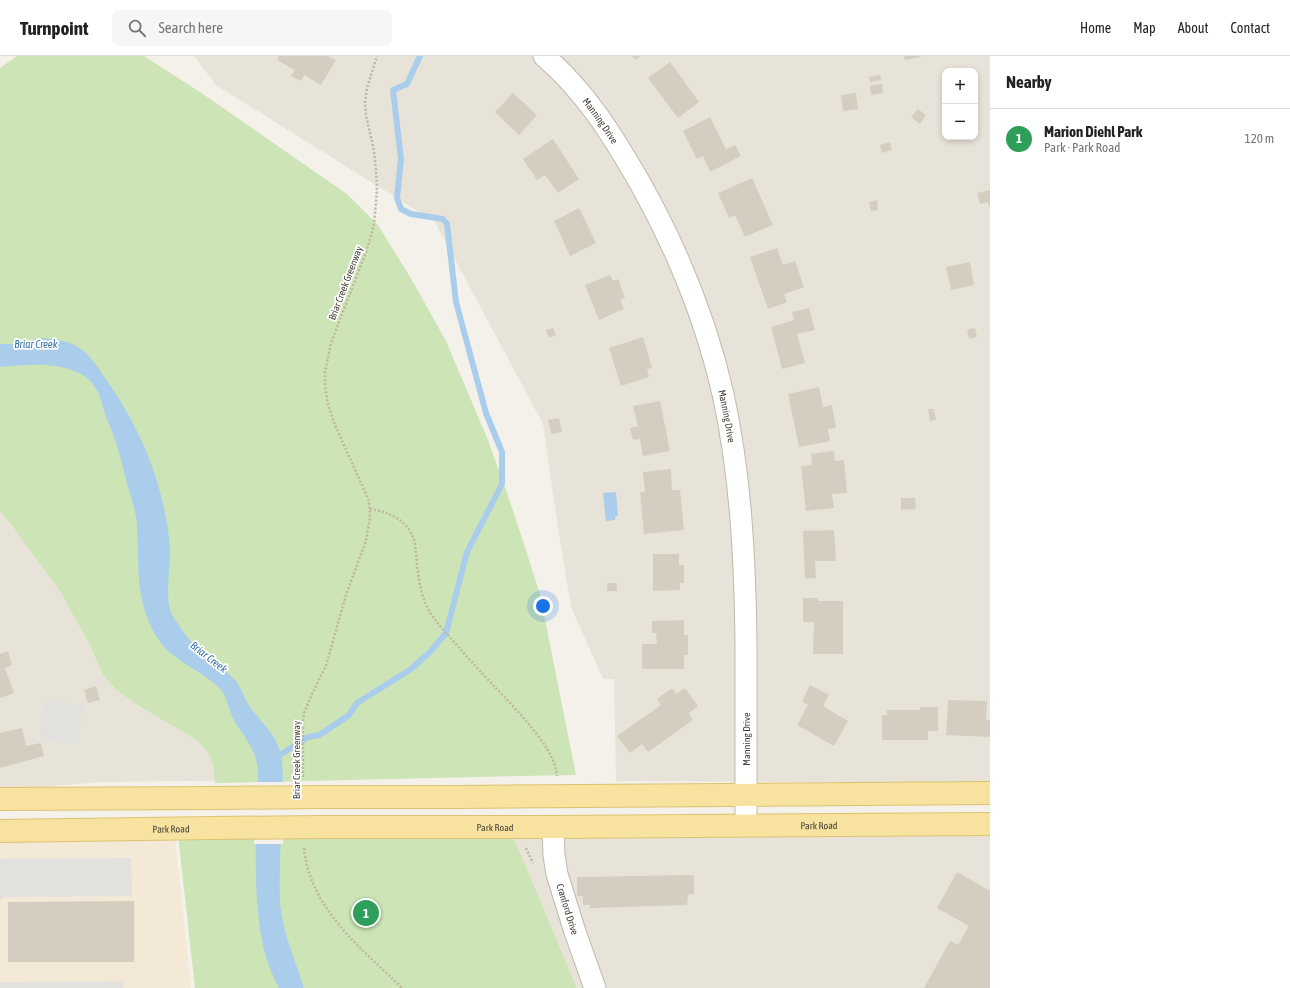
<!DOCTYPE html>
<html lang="en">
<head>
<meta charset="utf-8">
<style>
	:root { --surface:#fff; --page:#f6f6f6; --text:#222; --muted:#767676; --line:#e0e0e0; --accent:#1a73e8 }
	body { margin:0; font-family:"Asap Condensed",sans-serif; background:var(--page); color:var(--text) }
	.controls { position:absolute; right:12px; top:12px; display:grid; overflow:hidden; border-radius:8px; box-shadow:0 2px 6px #0003 }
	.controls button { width:36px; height:36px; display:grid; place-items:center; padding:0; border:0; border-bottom:1px solid var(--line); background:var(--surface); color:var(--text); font:20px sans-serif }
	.you { position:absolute; left:543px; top:550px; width:14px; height:14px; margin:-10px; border:3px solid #fff; border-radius:50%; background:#1a73e8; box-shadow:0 0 0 6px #1a73e833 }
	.badge { display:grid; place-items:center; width:26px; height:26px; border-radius:50%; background:var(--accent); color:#fff; font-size:13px; font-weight:700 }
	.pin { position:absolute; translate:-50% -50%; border:2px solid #fff; box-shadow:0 1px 4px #0006 }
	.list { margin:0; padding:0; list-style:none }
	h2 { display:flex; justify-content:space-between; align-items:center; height:52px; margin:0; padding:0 16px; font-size:17px }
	h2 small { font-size:13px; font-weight:400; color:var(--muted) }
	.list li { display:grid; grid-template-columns:26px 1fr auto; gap:12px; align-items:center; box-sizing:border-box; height:60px; padding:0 16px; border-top:1px solid var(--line) }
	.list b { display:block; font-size:15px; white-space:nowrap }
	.list p { margin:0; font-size:13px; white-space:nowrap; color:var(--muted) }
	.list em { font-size:13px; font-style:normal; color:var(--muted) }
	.icon { flex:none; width:22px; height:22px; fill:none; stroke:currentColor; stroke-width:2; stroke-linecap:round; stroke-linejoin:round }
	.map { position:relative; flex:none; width:990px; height:932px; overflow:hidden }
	header { display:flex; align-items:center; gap:24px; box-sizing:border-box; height:56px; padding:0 20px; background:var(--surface); border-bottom:1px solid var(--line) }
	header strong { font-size:19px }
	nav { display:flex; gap:22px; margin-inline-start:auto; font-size:14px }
	.search { width:280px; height:36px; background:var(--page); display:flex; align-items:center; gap:10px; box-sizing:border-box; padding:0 14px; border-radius:8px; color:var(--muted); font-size:15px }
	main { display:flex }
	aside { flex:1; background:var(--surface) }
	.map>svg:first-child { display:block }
	.residential { fill:#e7e3d8; fill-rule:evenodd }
	.commercial { fill:#f4e9d7 }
	.green { fill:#cde5b6 }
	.parking { fill:#e3e1de }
	.water { fill:#abcdec }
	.pier { fill:#f4f1ea }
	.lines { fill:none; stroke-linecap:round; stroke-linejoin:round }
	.stream { stroke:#abcdec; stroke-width:6 }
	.building { fill:#d5cec0 }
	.minor-casing { stroke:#bfb9ad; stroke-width:23 }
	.major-casing { stroke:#dcc270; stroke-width:24 }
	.path { stroke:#bfb69f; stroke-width:2.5; stroke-dasharray:2 2; stroke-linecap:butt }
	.minor { stroke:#fff; stroke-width:21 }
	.major { stroke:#f7e39f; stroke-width:22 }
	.major-bridge-casing { stroke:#dcc270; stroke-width:24; stroke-linecap:butt }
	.major-bridge { stroke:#f7e39f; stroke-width:22 }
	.labels { text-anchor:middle; stroke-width:3.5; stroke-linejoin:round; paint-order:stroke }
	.street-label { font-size:10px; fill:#474238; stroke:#fff }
	.water-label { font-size:11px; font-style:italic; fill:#3974ac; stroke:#fff }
</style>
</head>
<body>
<header>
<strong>Turnpoint</strong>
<div class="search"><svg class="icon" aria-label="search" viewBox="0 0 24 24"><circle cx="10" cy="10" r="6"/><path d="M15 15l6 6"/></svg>Search here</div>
<nav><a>Home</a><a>Map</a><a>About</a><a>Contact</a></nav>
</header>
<main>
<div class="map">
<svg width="990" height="932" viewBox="0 0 990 932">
	<rect width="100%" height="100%" fill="#f4f1ea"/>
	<g class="residential">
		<path d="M194 0H990V727L616 725 614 623H603L571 551 560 485 543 368 435 166 216 29ZM945 15H975V81H945Z"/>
		<path d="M0 279 270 724 99 726 0 735Z"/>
		<path d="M961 775 990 778V932H577L514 782Z"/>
	</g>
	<path class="commercial" d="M0 781H175L191 932H0Z"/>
	<g class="green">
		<path d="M17 0H144L200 36 347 138 378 169 412 224 446 285 488 384 514 457 540 538 576 719C455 721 335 725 215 727 214 707 212 698 197 684L139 650 118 635 109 626 101 615 91 591 60 535 11 468 0 455V12Z"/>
		<path d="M281 777 514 782 577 932H195L178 779Z"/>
	</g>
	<g class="parking">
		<path d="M44 645 84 648 78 688 40 684Z"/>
		<path d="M131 802 132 840 4 841 0 845V803Z"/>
		<path d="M123 925V932H0V926Z"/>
	</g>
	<g class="water">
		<path d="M42 282C55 283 71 285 81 293 91 300 98 312 105 322 141 372 165 430 170 492 171 509 164 544 172 558 179 571 189 584 199 594 210 604 224 612 234 623 241 630 243 640 249 649 258 663 273 675 279 692 285 708 282 727 282 744 281 778 279 812 280 845 281 872 296 906 304 932H279C274 922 269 912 266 901 256 867 255 816 256 781 257 759 260 729 257 708 254 689 240 677 232 660 228 652 227 642 222 635 210 620 183 609 168 595 134 559 139 514 137 469 136 455 131 441 127 428 123 411 119 394 113 378 111 371 107 365 105 358 103 353 102 346 100 341 96 331 90 323 81 318 56 305 27 309 0 311V288H12Z"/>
		<path d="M616 436 618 460 615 461V464L606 465 603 437Z"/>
	</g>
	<path class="pier" d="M256 726H284L283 788H254Z"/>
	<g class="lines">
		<path class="stream" d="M275 702 308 681 319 679 330 672 349 659 357 647 411 613 430 596 446 577 467 496 502 428V396L486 357 456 246 447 168 443 163 411 158 401 153 397 142 401 103 393 34 407 28 420 0"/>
	</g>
	<g class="building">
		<path d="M279 0H328L336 4 321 29 304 19 301 25 291 20 295 14 277 4Z"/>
		<path d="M632 0H641L636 4Z"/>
		<path d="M904 0H921V1L905 4Z"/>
		<path d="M670 6 699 46 678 62 648 22Z"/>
		<path d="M880 19 881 24 870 26 869 21Z"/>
		<path d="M882 28 883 37 871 39 870 30Z"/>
		<path d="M513 37 537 59 519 79 495 56Z"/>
		<path d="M856 37 858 53 843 55 841 39Z"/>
		<path d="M918 53 926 59 920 68 911 61Z"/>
		<path d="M710 61 726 93 735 89 741 100 710 116 703 100 697 103 683 75Z"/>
		<path d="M553 83 579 123 558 137 545 119 537 124 523 103Z"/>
		<path d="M890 86 892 94 882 97 880 89Z"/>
		<path d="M752 122 773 169 745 181 735 159 729 162 718 137Z"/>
		<path d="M990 134V151H989L988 146 980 148 977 137Z"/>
		<path d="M877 144 878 154 871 155 869 146Z"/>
		<path d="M579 152 596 187 570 200 554 165Z"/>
		<path d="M777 192 783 209 795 205 804 231 784 238 787 246 768 253 750 201Z"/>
		<path d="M970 206 974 229 951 234 946 211Z"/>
		<path d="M610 219 613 225 618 223 625 242 620 243 624 253 599 264 585 229Z"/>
		<path d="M809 252 815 274 797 278 805 307 782 313 771 271 794 264 792 256Z"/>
		<path d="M553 272 556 279 549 282 546 274Z"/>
		<path d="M975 272 977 281 969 283 967 274Z"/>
		<path d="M643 281 652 312 647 313 649 321 621 330 609 292Z"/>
		<path d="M819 331 823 351 832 349 836 372 828 373 830 385 799 391 788 338Z"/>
		<path d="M660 345 670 395 643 400 640 383 633 384 630 372 638 370 633 350Z"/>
		<path d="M928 353H934L936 364 930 365Z"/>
		<path d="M559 362 562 376 551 378 548 364Z"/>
		<path d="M834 395 835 405 844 404 847 437 832 438 834 452 806 455 801 410 812 409 811 398Z"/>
		<path d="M671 413 672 434H680L684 474 644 478 640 436H645L643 416Z"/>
		<path d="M901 442H915L916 453 901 454Z"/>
		<path d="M834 474 836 505H815L816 522 805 523 803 475Z"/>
		<path d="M653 498H679V509H684V527H680V534L653 535Z"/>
		<rect x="607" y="527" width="10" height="8"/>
		<path d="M803 542H818V545H843V598H813L814 566H803Z"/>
		<path d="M684 564V579H688V599H684V613H642V588H657L656 577H652V565Z"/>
		<path d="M8 595 12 609 5 612 14 637 0 642V598Z"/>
		<path d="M810 629 829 639 823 650 848 665 834 690 797 669 808 649 802 645Z"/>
		<path d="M96 630 100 644 88 647 84 634Z"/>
		<path d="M672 632 676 638 685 632 698 650 689 657 693 664 648 696 642 688 630 697 617 680 661 649 657 643Z"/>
		<path d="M948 644 987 645 986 664H990V681L946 679Z"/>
		<path d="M920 651H938V675H928V684H882V659H887V654H920Z"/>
		<path d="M22 672 26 690 41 687 44 700 0 712V677Z"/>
		<path d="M957 816 990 835V932H924L950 885 958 889 969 870 937 852Z"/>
		<path d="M694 819V838H688L687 849 590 852V849H583V840H577V821Z"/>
		<path d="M134 845V906H8V846Z"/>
	</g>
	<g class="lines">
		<g class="minor-casing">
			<g id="minor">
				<path id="s1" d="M544 0C586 36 613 80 640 127 677 193 706 264 723 338 741 420 745 504 746 588 746 648 746 708 746 769"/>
				<path id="s2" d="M553 771 554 799 557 818 575 876 595 932"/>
			</g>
		</g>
		<g class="major-casing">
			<g id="major">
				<path d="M321 741H457L990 737"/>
				<path d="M0 743 215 742"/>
				<path id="s3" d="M321 771H553L990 768"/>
				<path id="s4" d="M0 775 214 772"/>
			</g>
		</g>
		<g class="path">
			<path d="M370 453C391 456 409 465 415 487 417 507 418 531 426 549 430 557 435 564 440 570 454 586 467 601 481 616 502 640 556 689 557 720"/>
			<path d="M303 721V667L304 657 312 638 326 610 346 539 366 485 370 462 369 445 335 369 328 348 325 331V316L331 287 366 196 371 180 374 168 377 135 376 114 374 95 366 59 365 46 367 32 377 0"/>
			<path d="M304 792C310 853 361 892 402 932"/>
			<path d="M526 792 533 807"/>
		</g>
		<use href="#minor" class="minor"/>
		<use href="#major" class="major"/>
		<g class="major-bridge-casing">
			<g id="major-bridge">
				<path d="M215 742 321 741"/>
				<path d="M214 772 321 771"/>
			</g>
		</g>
		<use href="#major-bridge" class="major-bridge"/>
	</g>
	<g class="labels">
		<g class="street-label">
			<text dy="4" stroke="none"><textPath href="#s1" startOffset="86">Manning Drive</textPath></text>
			<text transform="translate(345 227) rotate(-69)" y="4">Briar Creek Greenway</text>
			<text dy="4" stroke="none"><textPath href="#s1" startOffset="410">Manning Drive</textPath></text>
			<text transform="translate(746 683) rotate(-90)" y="4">Manning Drive</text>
			<text transform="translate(296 704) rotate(-90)" y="4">Briar Creek Greenway</text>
			<text dy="4" stroke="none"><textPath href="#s3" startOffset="498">Park Road</textPath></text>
			<text dy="4" stroke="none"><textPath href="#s3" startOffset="174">Park Road</textPath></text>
			<text dy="4" stroke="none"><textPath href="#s4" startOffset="171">Park Road</textPath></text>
			<text dy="4" stroke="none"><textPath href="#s2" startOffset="84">Cranford Drive</textPath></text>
		</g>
		<g class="water-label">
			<text x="36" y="292">Briar Creek</text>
			<text transform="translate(209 601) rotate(38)" y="4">Briar Creek</text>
		</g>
	</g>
</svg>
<div class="controls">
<button>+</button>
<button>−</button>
</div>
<div class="you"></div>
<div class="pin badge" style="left:366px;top:857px;background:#2e9e5b">1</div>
</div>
<aside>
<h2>Nearby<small></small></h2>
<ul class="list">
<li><span class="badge" style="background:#2e9e5b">1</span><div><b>Marion Diehl Park</b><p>Park · Park Road</p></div><em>120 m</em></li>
</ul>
</aside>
</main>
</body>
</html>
